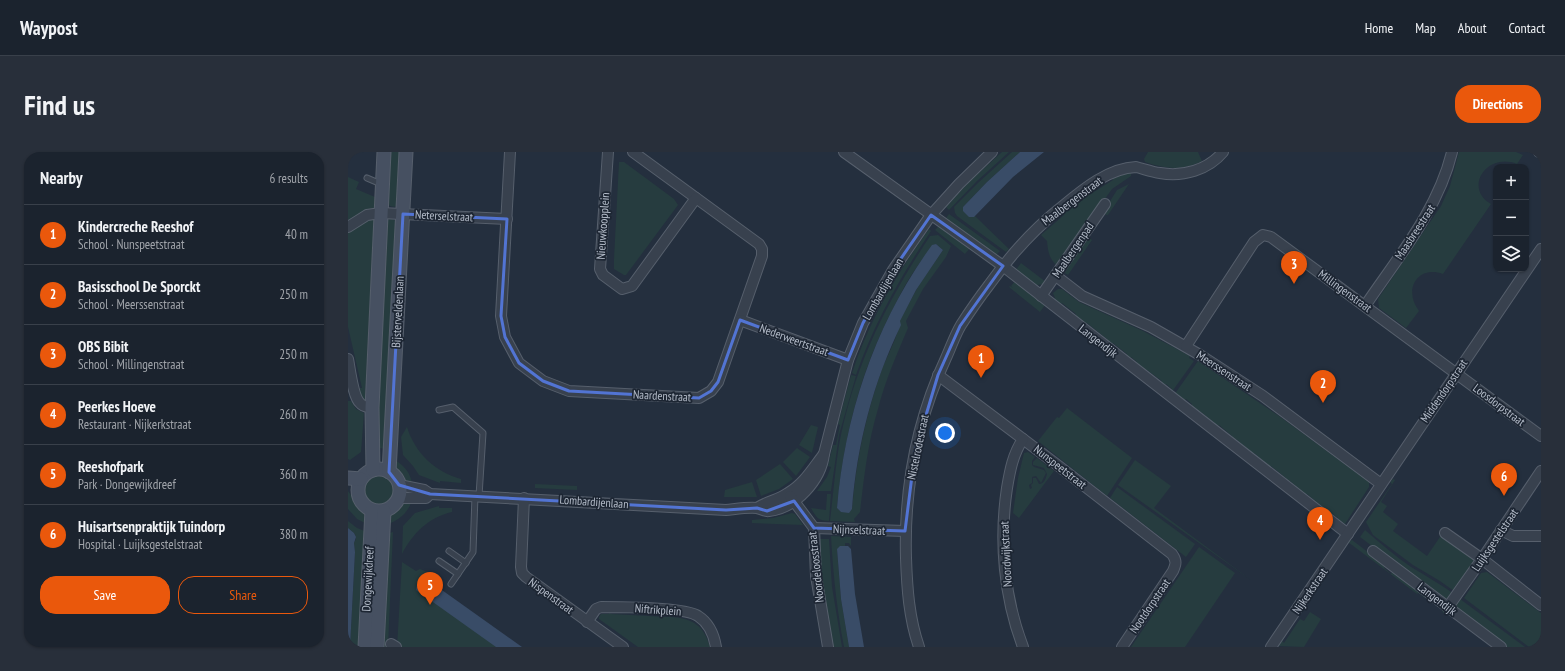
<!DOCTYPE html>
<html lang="en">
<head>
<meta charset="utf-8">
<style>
	:root { --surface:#1b232e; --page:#282f3a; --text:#f1f3f6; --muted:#a0a4aa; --line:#39404a; --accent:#ea580c }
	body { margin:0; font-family:"PT Sans Narrow",sans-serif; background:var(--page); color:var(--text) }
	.controls { position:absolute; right:12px; top:12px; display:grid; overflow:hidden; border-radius:8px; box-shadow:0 1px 3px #0004 }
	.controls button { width:36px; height:36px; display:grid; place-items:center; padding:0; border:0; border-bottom:1px solid var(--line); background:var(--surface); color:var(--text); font:20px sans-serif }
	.you { position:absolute; left:597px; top:281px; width:14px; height:14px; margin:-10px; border:3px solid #fff; border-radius:50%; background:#1a73e8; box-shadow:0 0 0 6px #1a73e833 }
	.badge { display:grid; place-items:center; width:26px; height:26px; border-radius:50%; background:var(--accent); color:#fff; font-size:13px; font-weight:700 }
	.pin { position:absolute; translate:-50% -33px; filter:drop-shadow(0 1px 2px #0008) }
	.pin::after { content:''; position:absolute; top:21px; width:14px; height:12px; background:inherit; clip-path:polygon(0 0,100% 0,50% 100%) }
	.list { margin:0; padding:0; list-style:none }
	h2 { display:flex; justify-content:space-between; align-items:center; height:52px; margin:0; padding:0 16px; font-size:17px }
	h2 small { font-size:13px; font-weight:400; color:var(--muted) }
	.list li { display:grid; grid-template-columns:26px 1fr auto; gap:12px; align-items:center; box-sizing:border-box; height:60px; padding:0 16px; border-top:1px solid var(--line) }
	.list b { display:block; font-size:15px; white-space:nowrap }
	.list p { margin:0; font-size:13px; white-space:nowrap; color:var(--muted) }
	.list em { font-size:13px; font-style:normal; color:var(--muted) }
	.actions { display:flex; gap:8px; padding:12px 16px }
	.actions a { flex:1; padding:9px 0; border:1px solid var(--accent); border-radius:16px; text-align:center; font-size:14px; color:var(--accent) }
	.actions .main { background:var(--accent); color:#fff }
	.icon { flex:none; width:22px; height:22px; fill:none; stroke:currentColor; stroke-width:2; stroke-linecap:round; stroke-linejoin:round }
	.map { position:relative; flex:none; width:1193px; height:495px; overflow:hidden; border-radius:16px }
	header { display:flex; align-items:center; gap:24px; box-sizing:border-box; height:56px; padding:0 20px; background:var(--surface); border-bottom:1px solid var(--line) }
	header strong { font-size:19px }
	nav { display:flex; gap:22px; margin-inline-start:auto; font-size:14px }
	.intro { display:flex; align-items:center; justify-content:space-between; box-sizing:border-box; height:96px; padding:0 24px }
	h1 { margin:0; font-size:28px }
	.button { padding:10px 18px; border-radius:16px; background:var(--accent); color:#fff; font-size:14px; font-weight:700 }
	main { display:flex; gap:24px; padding:0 24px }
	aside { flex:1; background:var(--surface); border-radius:16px; box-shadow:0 1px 3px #0004 }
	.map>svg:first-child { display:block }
	.green { fill:#263c3f; fill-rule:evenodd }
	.water { fill:#394c67 }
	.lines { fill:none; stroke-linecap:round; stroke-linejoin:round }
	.lane-casing { stroke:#565f6c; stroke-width:7 }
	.street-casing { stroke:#565f6c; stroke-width:12 }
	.secondary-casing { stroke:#565f6c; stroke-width:15 }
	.lane { stroke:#38414e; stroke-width:5 }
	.street { stroke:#38414e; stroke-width:10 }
	.secondary { stroke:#465061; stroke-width:13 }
	.marked { fill:none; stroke:#5274d3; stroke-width:3; stroke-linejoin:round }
	.labels { text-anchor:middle; stroke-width:3.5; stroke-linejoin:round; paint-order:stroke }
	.street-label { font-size:12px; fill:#b4bcc9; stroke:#1d2633 }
</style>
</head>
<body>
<header>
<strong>Waypost</strong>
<nav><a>Home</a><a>Map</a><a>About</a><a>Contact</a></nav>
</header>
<div class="intro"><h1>Find us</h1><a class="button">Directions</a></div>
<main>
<aside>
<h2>Nearby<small>6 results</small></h2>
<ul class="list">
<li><span class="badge">1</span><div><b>Kindercreche Reeshof</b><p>School · Nunspeetstraat</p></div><em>40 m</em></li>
<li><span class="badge">2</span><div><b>Basisschool De Sporckt</b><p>School · Meerssenstraat</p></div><em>250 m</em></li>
<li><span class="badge">3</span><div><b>OBS Bibit</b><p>School · Millingenstraat</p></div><em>250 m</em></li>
<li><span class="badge">4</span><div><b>Peerkes Hoeve</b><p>Restaurant · Nijkerkstraat</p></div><em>260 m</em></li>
<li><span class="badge">5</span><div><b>Reeshofpark</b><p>Park · Dongewijkdreef</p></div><em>360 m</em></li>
<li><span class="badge">6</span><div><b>Huisartsenpraktijk Tuindorp</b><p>Hospital · Luijksgestelstraat</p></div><em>380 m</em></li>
</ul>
<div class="actions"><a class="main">Save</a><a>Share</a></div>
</aside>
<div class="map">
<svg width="1193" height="495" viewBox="0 0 1193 495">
	<rect width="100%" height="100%" fill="#242f3e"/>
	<g class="green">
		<path d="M39 0H56L51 53C46 56 42 55 38 51Z"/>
		<path d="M654 0H661L629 29 601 58 598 55 622 29Z"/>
		<path d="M664 0H672L639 30 615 55 616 59 621 64H627L661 97 658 100 609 64 607 61 606 55 631 30Z"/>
		<path d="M800 0H850L854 9C835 19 817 17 797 10L796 7Z"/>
		<path d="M1111 0H1168L1175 3 1169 12C1139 0 1115 36 1143 52L1095 122C1069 113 1055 138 1071 159L1058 176 1031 156 1030 147 1093 54 1102 34Z"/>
		<path d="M271 10H276L326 47 330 53 278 123H276L266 117V107Z"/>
		<path d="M783 20V24L764 37 709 114C701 106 700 100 699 89L693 83 716 63 714 60 739 41 741 43 765 28 764 25Z"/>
		<path d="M0 25 11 30 8 37 27 45 26 58 0 70Z"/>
		<path d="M781 32 760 63 754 62 769 38Z"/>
		<path d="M601 62 652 99 648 103 598 66Z"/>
		<path d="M26 66 17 248 14 247 10 236H14L0 175V79L16 69Z"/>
		<path d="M44 67 50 70 38 297 31 296 26 277 39 68Z"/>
		<path d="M591 74 622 96 617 102 587 78Z"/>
		<path d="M581 77 583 79C553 124 526 171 508 223L504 221C521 169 549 121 581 77Z"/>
		<path d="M590 83 603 94 598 105 575 137 558 169 560 176C549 202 537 229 530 257 520 290 516 325 512 360L506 367 507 370 482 369C485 344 487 318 491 293 506 214 538 151 582 84ZM588 92 595 98 571 133 551 169C554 176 538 207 534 217 518 262 508 308 504 357L500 360H493L489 356C496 284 512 219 546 155 557 132 570 110 588 92Z"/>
		<path d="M738 84 744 88 720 123 715 120 719 116Z"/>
		<path d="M673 111 698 130 696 132 689 133 687 135 667 119Z"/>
		<path d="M667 129 697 153 692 160 661 135 662 134 665 136 663 134Z"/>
		<path d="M710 137H714L731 150 795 179 842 204 841 206 846 209 823 241H822L824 237 818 232 815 235 812 233 814 229 799 218 797 221 787 213 789 210 783 205 780 208 777 205 779 202 765 191 762 194 757 190 759 187 739 171 737 174 726 165 728 162 714 151 712 154 705 149 707 146 705 141Z"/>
		<path d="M850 209 931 264 1021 330V335L997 372 989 367 990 366 976 356H975L972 354V353L959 342 958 343 942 329 941 330 938 327V326L923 314 922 315 906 301 905 302 888 287 887 288 884 285V284L871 273 870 274 853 260 851 263 842 256 844 252 838 247 835 250 826 243Z"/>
		<path d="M503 223 508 224 491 283 483 339H469L479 325 483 315 480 314 485 293H488L492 273 490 272Z"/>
		<path d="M0 249H3L8 257 16 261 13 300 2 308 0 307Z"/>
		<path d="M719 256 784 306 759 344 690 289 709 265 711 266Z"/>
		<path d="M463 273 470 275 464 301 451 293Z"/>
		<path d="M59 275C67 301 87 320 113 327V331L92 329V331L71 323 65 314 55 303 53 285Z"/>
		<path d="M449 296 462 305 448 324 435 310Z"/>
		<path d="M680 300 687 305 684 309V313L686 315 696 318 698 321 693 331 688 324 684 325V331L681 333 682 337 684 336 683 333 685 331V326H688L691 332C696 332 698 326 699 322L696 316 685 313V310L689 306 706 319 671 366 665 361 670 326 676 301Z"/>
		<path d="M45 307C55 312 63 321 64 332 52 328 47 319 45 307Z"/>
		<path d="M787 308 823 334 806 356 903 428 770 333Z"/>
		<path d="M432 312 445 327 431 337 413 344 408 328Z"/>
		<circle cx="31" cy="339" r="15"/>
		<path d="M1045 327 1047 328 1033 350 1039 354 1035 360 1050 372 1045 379 1079 404 1094 382 1128 405 1106 439 1092 429 1065 413 1025 383 1018 370 1044 332 1042 330Z"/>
		<path d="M404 330 409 345H376L377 338Z"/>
		<path d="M187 332 229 334V338L187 336Z"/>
		<path d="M769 335 847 392 838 405 762 346Z"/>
		<path d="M0 339 16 362 19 372 9 367 0 357Z"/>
		<path d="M479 342H483L481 369C470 369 468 365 463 356L478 358Z"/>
		<path d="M57 351H63C59 361 51 368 40 372L42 363Z"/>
		<path d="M91 354V356H104V360C81 365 65 381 54 402L55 374 67 361Z"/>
		<path d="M444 361 447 362 455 373 404 371V368L425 366Z"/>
		<path d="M0 369 9 376 19 380 14 495H2L7 400 6 391 8 387 7 382 0 376Z"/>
		<path d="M1017 378C1032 391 1047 404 1063 415 1078 424 1092 432 1106 442L1096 448 1012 385Z"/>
		<path d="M45 380 40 495H32L41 381Z"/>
		<path d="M483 384 503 385V394L501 391H497V394H499H493L489 398 493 447 501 495H496C489 458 485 422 483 384Z"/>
		<path d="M471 387H481L484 435 494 495H483C476 459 472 423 471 387Z"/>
		<path d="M1004 388 1033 410 1032 412 1034 410 1038 413 1036 416 1043 422 1045 419 1098 458 1096 462 1093 457 1070 441 1069 442 1000 390Z"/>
		<path d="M851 395 887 421 837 495H783Z"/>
		<path d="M54 410 68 419 72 417 79 420 76 426 172 495H49Z"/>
		<path d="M1139 420 1193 461V495H1181L1116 446 1133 421Z"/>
		<path d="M1112 447 1177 495H1159L1106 455Z"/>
		<path d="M962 460 973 467 956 495 930 494 934 489 936 491 952 467 956 469Z"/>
		<path d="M261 461 264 462 319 465 321 464 322 465C344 466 356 473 362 495H290L251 467V465L253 462H261Z"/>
	</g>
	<g class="water">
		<path d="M672 0H696L665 25 626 65H621L615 59V55L639 30Z"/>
		<path d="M588 92 595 98 568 138 552 169 553 173C525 231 509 292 504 357L501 361 493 360 489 356C497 261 528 170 584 93Z"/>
		<path d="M0 376 6 381 8 385 6 391 7 400 2 495H0Z"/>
		<path d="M492 394H500L503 397 507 442 516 495H501L493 447 489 397Z"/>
		<path d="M77 426 174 495H148L68 438C69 431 70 428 77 426Z"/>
	</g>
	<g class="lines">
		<g class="lane-casing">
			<g id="lane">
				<path d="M19 26 33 32"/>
				<path d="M91 258 105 255 135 281 131 344"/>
				<path d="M101 399 118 411"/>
				<path d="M91 409 110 422"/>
				<path d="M103 432 125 400 127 344"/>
			</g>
		</g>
		<g class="street-casing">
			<g id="street">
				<path d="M162 0 153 164 157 185 171 211 195 229 221 239 351 246 363 239 370 230 414 104V97L411 92 285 0"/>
				<path d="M260 0 252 117 255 123 274 137 284 134 348 46"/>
				<path d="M496 0 655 114 1000 382"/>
				<path d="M1191 0 1193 1"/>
				<path d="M0 75 19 63 33 61 159 67"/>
				<path d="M708 124 734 144 803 175 852 203 915 244 1033 332"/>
				<path d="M693 144 757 52"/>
				<path d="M1017 154C1050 105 1090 58 1104 0"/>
				<path d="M392 168 500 208"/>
				<path d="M838 194 906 90 915 83 923 85 1193 284"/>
				<path d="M0 207C2 217 5 245 12 251 15 255 20 255 24 256"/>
				<path d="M590 223 712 315 824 402C829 409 828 412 825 419L774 495"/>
				<path d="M476 302 500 208 515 171 545 118 583 63 611 32 644 0"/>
				<path d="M51 333 76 338 82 342 378 358C388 357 400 355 409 356 414 357 417 360 421 359 448 356 473 328 476 302 465 316 456 332 440 341 431 348 419 349 409 356"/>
				<path d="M442 344 466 376 468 424 480 495"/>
				<path d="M50 346H78L82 342"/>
				<path d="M176 346 173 415 174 421 178 425 275 495"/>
				<path d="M466 376 557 379"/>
				<path d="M1153 378 1165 384H1193"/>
				<path d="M1097 381 1134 407 1193 453"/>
				<path d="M1025 399 1153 495"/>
				<path d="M1100 455 1134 407 1193 319"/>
				<path d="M239 470 248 457 253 455C272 455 337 455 350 464 361 471 366 483 368 495"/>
				<path d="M43 492 48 495"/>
				<path d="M571 495C561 466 559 436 558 406 556 337 569 268 598 206 603 195 607 183 613 173 622 159 631 146 641 133 661 105 683 80 710 58 732 40 759 16 788 15 796 17 804 20 812 21 835 25 860 18 875 0"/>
				<path d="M675 495C656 445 651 389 659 336 662 318 665 302 675 287"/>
				<path d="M923 495 1193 97"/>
			</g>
		</g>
		<g class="secondary-casing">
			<g id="secondary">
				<circle cx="31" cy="338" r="21"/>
				<path d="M25 318 24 256 36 0"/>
				<path d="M41 320 58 0"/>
				<path d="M0 326 13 327"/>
				<path d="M17 495 24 358"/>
				<path d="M29 495 36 359"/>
			</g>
		</g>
		<use href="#lane" class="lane"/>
		<use href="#street" class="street"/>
		<use href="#secondary" class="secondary"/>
	</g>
	<path class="marked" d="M55 62 159 67 153 164 157 185 171 211 195 229 221 239 351 246 363 239 370 230 392 168 500 208 515 171 545 118 583 63 655 114 612 174 590 223 567 300 557 379 466 376 446 349 419 359 409 356 378 358 82 342 51 333 41 320Z"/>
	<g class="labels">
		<g class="street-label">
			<text transform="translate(724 49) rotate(-37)" y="4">Maalbergenstraat</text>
			<text transform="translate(96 64) rotate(3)" y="4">Neterselstraat</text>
			<text transform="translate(255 74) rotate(-86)" y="4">Nieuwkoopplein</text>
			<text transform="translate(1067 80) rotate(-57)" y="4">Maasbreestraat</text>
			<text transform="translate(725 98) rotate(-56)" y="4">Maalbergenpad</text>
			<text transform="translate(535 137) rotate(-60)" y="4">Lombardijenlaan</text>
			<text transform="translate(997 139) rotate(36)" y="4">Millingenstraat</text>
			<text transform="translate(50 160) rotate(-87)" y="4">Bijsterveldenlaan</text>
			<text transform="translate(446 188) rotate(20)" y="4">Nederweertstraat</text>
			<text transform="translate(750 189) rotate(38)" y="4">Langendijk</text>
			<text transform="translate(876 219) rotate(33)" y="4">Meerssenstraat</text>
			<text transform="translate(1096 239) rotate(-56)" y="4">Middendorpstraat</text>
			<text transform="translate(314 244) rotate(3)" y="4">Naardenstraat</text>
			<text transform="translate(1151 253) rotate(37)" y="4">Loosdorpstraat</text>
			<text transform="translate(570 295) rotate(-78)" y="4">Nistelrodestraat</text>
			<text transform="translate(712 315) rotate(38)" y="4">Nunspeetstraat</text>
			<text transform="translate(246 350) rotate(4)" y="4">Lombardijenlaan</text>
			<text transform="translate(511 378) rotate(2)" y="4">Nijnselstraat</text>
			<text transform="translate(1147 388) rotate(-56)" y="4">Luijksgestelstraat</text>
			<text transform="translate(658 402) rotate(-93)" y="4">Noordwijkstraat</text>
			<text transform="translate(468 415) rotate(-96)" y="4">Noordeloosstraat</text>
			<text transform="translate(20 427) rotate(-87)" y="4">Dongewijkdreef</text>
			<text transform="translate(962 439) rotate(-56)" y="4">Nijkerkstraat</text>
			<text transform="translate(203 444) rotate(36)" y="4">Nispenstraat</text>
			<text transform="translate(1089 447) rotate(37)" y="4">Langendijk</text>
			<text transform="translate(802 454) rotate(-56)" y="4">Nootdorpstraat</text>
			<text transform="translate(310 458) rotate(4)" y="4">Niftrikplein</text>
		</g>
	</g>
</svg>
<div class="controls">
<button>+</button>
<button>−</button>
<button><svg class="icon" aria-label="layers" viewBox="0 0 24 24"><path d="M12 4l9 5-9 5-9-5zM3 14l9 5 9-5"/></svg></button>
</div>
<div class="you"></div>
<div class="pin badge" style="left:633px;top:226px">1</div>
<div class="pin badge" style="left:975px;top:251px">2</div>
<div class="pin badge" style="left:946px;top:132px">3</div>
<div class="pin badge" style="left:972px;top:388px">4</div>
<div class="pin badge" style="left:82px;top:453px">5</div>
<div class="pin badge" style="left:1156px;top:344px">6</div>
</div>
</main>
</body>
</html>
